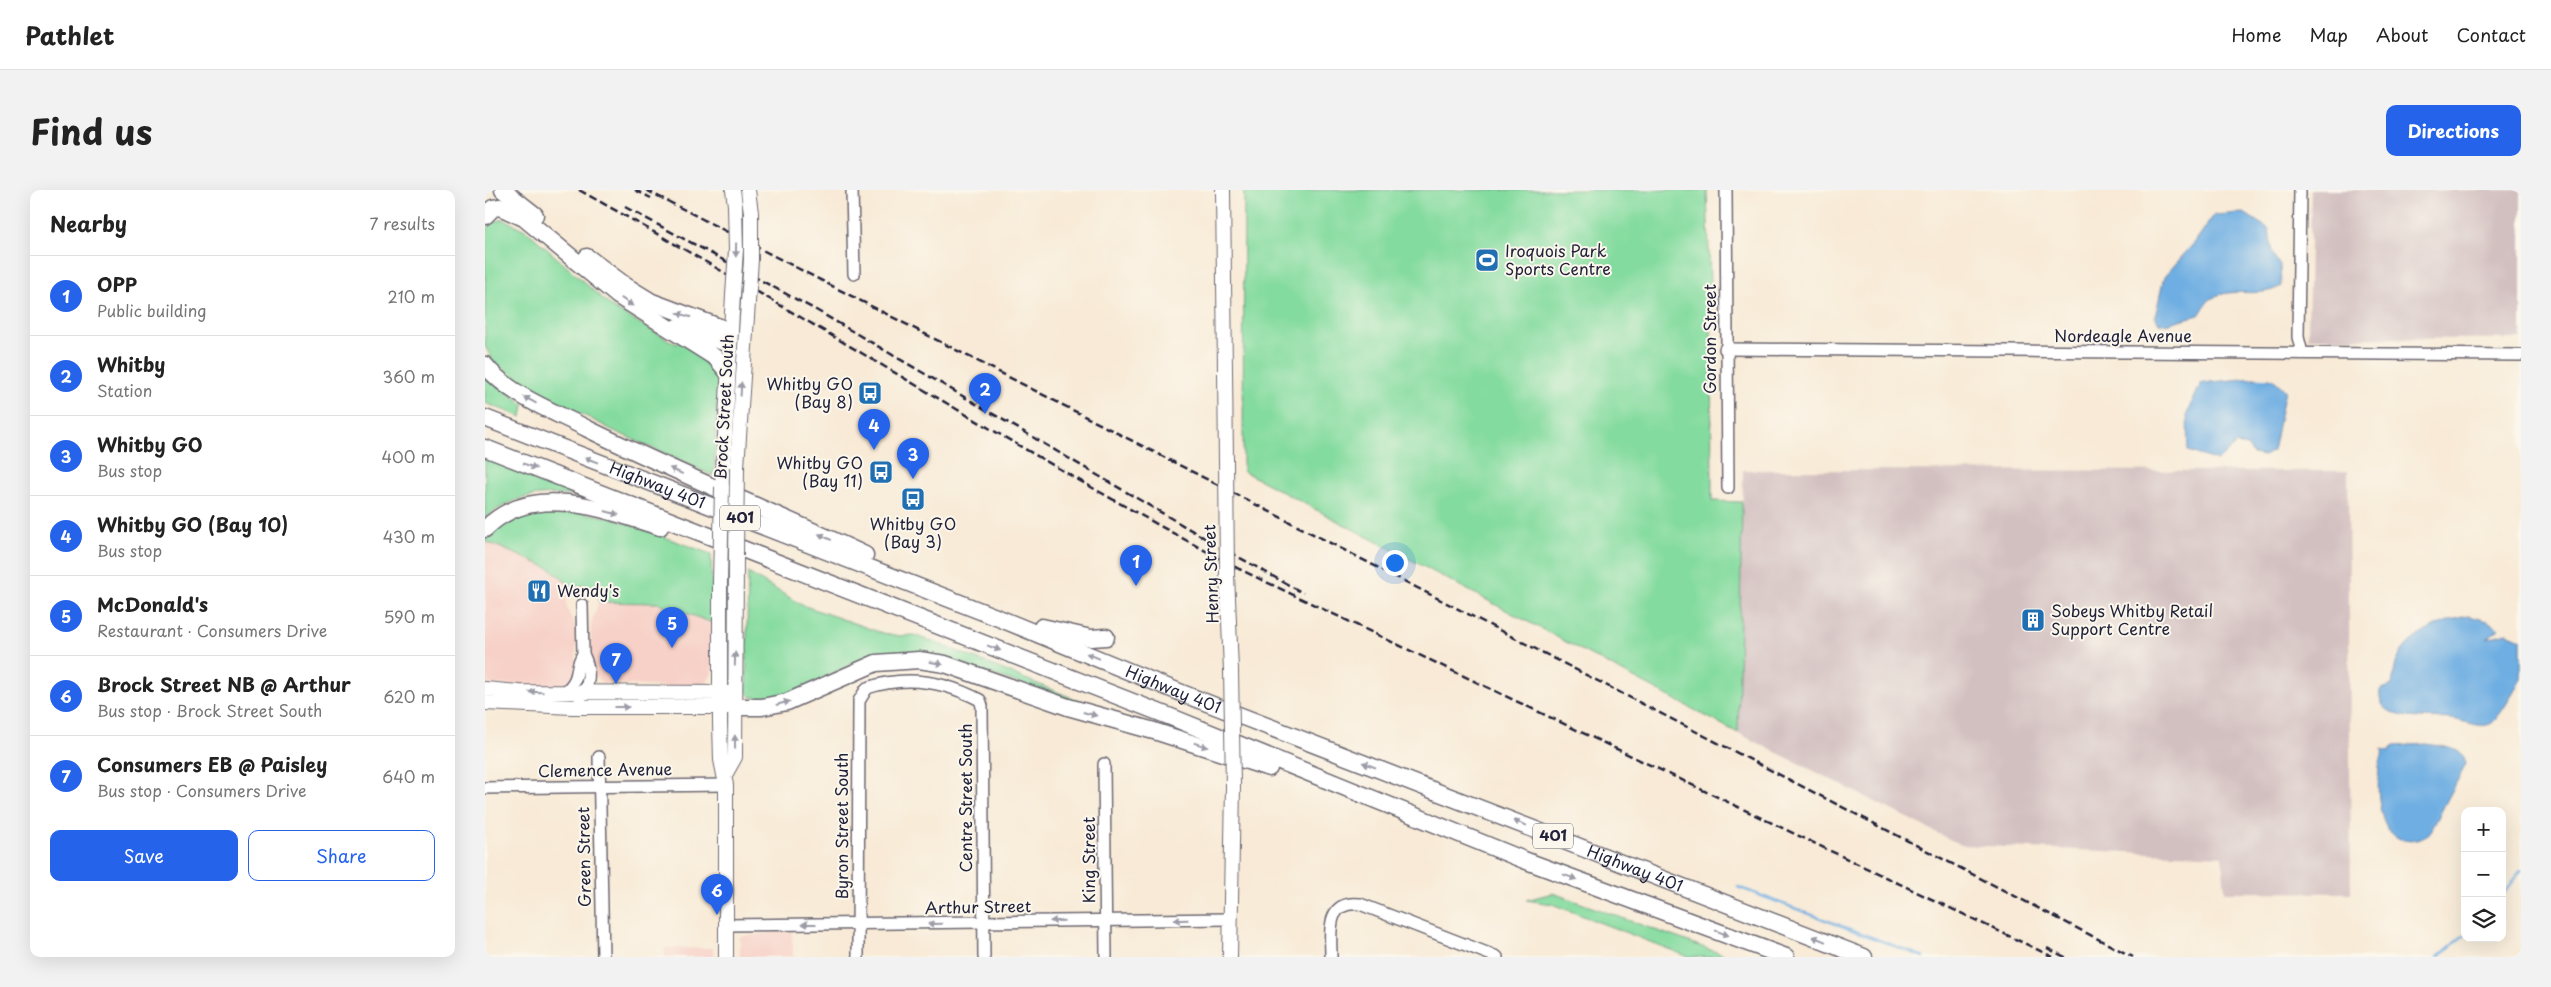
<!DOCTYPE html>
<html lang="en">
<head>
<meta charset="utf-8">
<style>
	:root { --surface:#fff; --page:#f2f2f2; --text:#222; --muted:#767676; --line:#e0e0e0; --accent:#2563eb }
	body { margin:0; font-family:"Playpen Sans",sans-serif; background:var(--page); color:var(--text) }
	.controls { position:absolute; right:15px; bottom:15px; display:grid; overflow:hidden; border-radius:10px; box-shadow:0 5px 20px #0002 }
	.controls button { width:45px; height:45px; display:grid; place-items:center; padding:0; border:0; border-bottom:1px solid var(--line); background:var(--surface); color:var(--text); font:25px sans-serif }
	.you { position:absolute; left:909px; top:372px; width:18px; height:18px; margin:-12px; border:4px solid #fff; border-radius:50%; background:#1a73e8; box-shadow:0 0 0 8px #1a73e833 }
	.badge { display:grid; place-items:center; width:32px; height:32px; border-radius:50%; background:var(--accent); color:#fff; font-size:16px; font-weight:700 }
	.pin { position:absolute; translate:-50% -41px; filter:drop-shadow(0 1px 2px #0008) }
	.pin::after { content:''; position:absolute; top:26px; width:18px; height:15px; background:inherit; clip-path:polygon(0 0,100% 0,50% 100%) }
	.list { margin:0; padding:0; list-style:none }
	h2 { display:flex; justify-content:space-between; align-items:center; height:65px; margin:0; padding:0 20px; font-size:21px }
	h2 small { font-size:16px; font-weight:400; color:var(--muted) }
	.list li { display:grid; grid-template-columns:32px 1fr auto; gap:15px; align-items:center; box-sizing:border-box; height:80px; padding:0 20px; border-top:1px solid var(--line) }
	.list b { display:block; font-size:19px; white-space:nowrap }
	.list p { margin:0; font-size:16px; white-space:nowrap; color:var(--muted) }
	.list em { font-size:16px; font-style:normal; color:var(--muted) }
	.actions { display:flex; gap:10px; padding:15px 20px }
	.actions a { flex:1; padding:11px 0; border:1px solid var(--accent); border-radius:10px; text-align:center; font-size:18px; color:var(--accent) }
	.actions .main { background:var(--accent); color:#fff }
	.icon { flex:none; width:28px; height:28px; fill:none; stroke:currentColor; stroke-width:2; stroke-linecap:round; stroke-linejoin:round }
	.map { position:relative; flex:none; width:2036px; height:767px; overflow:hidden; border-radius:10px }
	header { display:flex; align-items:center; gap:30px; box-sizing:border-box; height:70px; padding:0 25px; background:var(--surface); border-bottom:1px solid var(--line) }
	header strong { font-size:24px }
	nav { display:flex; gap:28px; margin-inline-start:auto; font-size:18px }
	.intro { display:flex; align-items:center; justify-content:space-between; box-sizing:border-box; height:120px; padding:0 30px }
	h1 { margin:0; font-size:35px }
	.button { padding:12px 22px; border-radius:10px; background:var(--accent); color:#fff; font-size:18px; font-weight:700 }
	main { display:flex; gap:30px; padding:0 30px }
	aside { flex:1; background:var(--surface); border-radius:10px; box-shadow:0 5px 20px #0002 }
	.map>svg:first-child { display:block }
	.built { fill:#f7d1c8 }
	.industrial { fill:#d2bfc0 }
	.green { fill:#84db9f; stroke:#537e6d }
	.water { fill:#6eaee2; stroke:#48688e }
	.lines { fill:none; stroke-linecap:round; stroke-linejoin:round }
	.stream { stroke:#6eaee2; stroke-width:2.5 }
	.minor-casing { stroke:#6d6871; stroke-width:14 }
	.major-casing { stroke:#6d6871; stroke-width:16 }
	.highway-casing { stroke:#6d6871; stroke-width:19 }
	.minor { stroke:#fff; stroke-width:11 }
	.major { stroke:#fff; stroke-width:14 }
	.highway { stroke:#fff; stroke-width:16 }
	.rail { stroke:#22223b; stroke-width:2.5; stroke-dasharray:8 4; stroke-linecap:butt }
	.major-bridge-casing { stroke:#6d6871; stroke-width:16; stroke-linecap:butt }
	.major-bridge { stroke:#fff; stroke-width:14 }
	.oneway { fill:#9c9ca7 }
	.labels { text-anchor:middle; stroke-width:4; stroke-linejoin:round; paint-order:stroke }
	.shield { fill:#fbf7ec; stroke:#636270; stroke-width:1 }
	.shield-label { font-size:15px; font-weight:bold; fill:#22223b }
	.poi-label { font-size:16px; fill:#22223b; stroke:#fbf7ec; text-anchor:start }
	.street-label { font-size:16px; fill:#22223b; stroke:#fbf7ec }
</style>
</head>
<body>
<header>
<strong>Pathlet</strong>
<nav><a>Home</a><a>Map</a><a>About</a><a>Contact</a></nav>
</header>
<div class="intro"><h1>Find us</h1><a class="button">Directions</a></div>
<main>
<aside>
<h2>Nearby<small>7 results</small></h2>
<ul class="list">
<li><span class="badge">1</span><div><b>OPP</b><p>Public building</p></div><em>210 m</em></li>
<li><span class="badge">2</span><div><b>Whitby</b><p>Station</p></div><em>360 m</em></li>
<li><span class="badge">3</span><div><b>Whitby GO</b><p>Bus stop</p></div><em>400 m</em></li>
<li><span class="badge">4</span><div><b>Whitby GO (Bay 10)</b><p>Bus stop</p></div><em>430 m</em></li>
<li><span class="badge">5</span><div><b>McDonald's</b><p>Restaurant · Consumers Drive</p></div><em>590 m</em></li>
<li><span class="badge">6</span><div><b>Brock Street NB @ Arthur</b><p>Bus stop · Brock Street South</p></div><em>620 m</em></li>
<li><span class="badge">7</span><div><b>Consumers EB @ Paisley</b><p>Bus stop · Consumers Drive</p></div><em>640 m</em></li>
</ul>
<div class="actions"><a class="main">Save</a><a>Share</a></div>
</aside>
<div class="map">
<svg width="2036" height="767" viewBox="0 0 2036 767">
	<rect width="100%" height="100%" fill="#fbf7ec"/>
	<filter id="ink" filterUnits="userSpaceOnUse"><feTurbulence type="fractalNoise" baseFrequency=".02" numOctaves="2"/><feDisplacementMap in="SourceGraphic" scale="10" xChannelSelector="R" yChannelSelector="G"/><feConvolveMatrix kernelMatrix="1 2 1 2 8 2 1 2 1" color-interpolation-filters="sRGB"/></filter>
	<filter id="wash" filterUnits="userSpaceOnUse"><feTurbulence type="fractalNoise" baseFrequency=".0096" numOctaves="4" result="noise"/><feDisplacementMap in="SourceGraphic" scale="20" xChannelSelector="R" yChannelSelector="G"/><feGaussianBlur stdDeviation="1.12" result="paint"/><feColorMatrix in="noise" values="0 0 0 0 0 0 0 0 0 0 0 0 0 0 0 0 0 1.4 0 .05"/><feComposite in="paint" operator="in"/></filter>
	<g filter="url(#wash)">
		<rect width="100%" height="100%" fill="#f8ead6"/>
		<g class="built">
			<path d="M0 351 66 379 88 398 81 408 82 418 91 438V480L86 492 76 497 0 494Z"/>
			<path d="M114 412 173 413 228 433 227 484 223 491 217 496 191 498 118 493 107 482 105 465 106 433Z"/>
			<path d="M307 741 308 767H255V746Z"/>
			<rect x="180" y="758" width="48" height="9"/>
		</g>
		<g class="industrial">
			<path d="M1826 0H2036V149L1823 148Z"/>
			<path d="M1258 280 1863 281 1866 703 1740 702 1737 666 1476 655 1253 543Z"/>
		</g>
		<g class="green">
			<path d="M759 0H1222L1226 124 1227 311 1257 312 1253 543 758 281Z"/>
			<path d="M18 29 42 41 128 118 191 154 193 151 227 172 224 175 232 183 233 188 229 286 127 240 38 193 8 171 0 156V44L6 33Z"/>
			<path d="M0 186 39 214 37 227 0 213Z"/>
			<path d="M0 267 105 308C63 302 35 301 0 328Z"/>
			<path d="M65 316 127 328 226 364 228 433 173 413 114 412 111 399 100 395 88 398 66 379 0 351V344L39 319Z"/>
			<path d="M263 383 317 415 397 443 415 446 428 445 462 457 619 521 441 463C422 462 403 462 385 467 346 479 309 513 266 507L261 502Z"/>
			<path d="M1068 703 1245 767H1204L1067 714 1041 710Z"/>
		</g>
		<g class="water">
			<path d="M1759 23 1784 39 1787 63 1795 76 1796 96C1773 110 1747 95 1726 109 1721 112 1718 120 1714 125L1680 134 1674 133 1670 127 1679 87 1710 52 1729 25Z"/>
			<path d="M1769 188 1788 189 1800 200 1788 261 1779 266 1768 264 1762 256 1751 254 1732 271 1703 261 1702 224 1716 193Z"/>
			<path d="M1984 426 2003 431 2014 439 2002 448 2022 443 2036 449C2036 461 2036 476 2036 488 2034 495 2013 529 2007 533 1995 540 1979 530 1966 529 1946 527 1890 534 1895 500L1907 495C1909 486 1909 477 1913 468 1924 445 1960 429 1984 426Z"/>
			<path d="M1942 554C1957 557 1978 556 1981 574L1945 643C1937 650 1929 652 1919 650 1892 644 1892 600 1894 578 1894 571 1899 566 1897 559L1903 561 1909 556Z"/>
		</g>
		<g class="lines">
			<g class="stream">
				<path d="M1253 697 1439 767"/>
				<path d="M2017 706 2036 680"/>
				<path d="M1953 767 1980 744"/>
			</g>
		</g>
	</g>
	<g filter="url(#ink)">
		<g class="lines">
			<g class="minor-casing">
				<g id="minor">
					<path d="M367 0 369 84"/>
					<path d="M1241 0 1243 298"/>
					<path d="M1815 0 1813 147 1817 163"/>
					<path d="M1240 159 2036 165"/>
					<path d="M80 502C98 485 88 480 98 464L97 415"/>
					<path d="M95 509C105 495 106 480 98 464"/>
					<path d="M114 567 118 767"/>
					<path d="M619 574 621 767"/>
					<path d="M0 598 241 595"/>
					<path d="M241 735 745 729"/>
					<path d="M373 767 374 511 382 498C420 485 459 491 495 510L497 516 499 767"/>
					<path d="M846 767C846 743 840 710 875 714L1012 767"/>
				</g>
			</g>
			<g class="major-casing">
				<g id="major">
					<path d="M248 0 250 15"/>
					<path d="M263 0 266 23"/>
					<path d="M738 0 741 271"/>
					<path d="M252 277 263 112"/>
					<path d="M237 297 248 105"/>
					<path d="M742 384 746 480"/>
					<path d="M235 393V533L236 570 241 595V767"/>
					<path d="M0 499 34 502 249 503"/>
					<path d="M0 513 88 517H244"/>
					<path d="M241 583 250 567 251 366"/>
					<path d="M745 767 748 596"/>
				</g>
			</g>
			<g class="highway-casing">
				<g id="highway">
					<path d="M18 0 50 25"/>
					<path d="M0 26 8 18 15 17 39 28 133 106 231 168 242 181"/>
					<path d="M102 67 141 96 167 112 245 141"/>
					<path d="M192 137 244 154"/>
					<path d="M0 175C25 206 68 221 103 239 194 284 288 322 380 365"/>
					<path id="s1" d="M0 228 516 429 699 504 1379 767"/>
					<path d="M0 258 691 529 1039 670 1301 767"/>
					<path d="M0 339C48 290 119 320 175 337"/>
					<path d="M557 437 606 448 621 447"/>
					<path d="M249 517H277L302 512 391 473 434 470 460 474 583 517 669 541 784 578"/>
				</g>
			</g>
			<use href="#minor" class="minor"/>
			<use href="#major" class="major"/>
			<use href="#highway" class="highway"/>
			<g class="rail">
				<path d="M94 0C316 123 530 259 754 379L1568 767"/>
				<path d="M150 0 166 8"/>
				<path d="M161 0 1648 767"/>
				<path d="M140 17 331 120 723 350 818 403"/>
				<path d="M1562 758 1580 767"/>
			</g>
			<g class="major-bridge-casing">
				<g id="major-bridge">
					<path d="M248 105 251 60 250 15"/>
					<path d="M263 112 266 70V23"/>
					<path d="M741 271 742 384"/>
					<path d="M251 366 252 277"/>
					<path d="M235 393 237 297"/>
					<path d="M746 480 748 596"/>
				</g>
			</g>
			<use href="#major-bridge" class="major-bridge"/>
		</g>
		<defs><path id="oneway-solid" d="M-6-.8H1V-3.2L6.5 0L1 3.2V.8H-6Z" transform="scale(1.25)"/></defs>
		<g class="oneway">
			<use href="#oneway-solid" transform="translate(251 60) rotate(91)"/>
			<use href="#oneway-solid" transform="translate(142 112) rotate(34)"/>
			<use href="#oneway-solid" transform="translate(199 125) rotate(-162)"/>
			<use href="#oneway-solid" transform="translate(256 199) rotate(-87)"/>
			<use href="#oneway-solid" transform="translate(45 210) rotate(-151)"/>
			<use href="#oneway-solid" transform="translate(106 270) rotate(-159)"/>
			<use href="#oneway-solid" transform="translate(45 276) rotate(21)"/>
			<use href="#oneway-solid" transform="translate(191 281) rotate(-155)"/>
			<use href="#oneway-solid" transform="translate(127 323) rotate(15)"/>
			<use href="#oneway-solid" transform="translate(340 347) rotate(-155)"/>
			<use href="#oneway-solid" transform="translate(509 458) rotate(21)"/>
			<use href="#oneway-solid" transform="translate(608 466) rotate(-158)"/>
			<use href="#oneway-solid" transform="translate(250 469) rotate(-89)"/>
			<use href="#oneway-solid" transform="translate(451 473) rotate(12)"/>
			<use href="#oneway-solid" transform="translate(51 502) rotate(-179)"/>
			<use href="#oneway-solid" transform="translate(298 513) rotate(-15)"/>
			<use href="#oneway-solid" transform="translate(137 517)"/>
			<use href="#oneway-solid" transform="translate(605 524) rotate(15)"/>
			<use href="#oneway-solid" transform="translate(250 552) rotate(-91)"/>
			<use href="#oneway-solid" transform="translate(716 555) rotate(17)"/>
			<use href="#oneway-solid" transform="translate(884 575) rotate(-159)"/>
			<use href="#oneway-solid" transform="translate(1035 633) rotate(-159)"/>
			<use href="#oneway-solid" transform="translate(1085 687) rotate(20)"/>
			<use href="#oneway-solid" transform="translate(696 730) rotate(179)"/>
			<use href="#oneway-solid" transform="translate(572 731) rotate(179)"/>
			<use href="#oneway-solid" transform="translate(324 734) rotate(180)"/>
			<use href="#oneway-solid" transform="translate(450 734) rotate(179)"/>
			<use href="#oneway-solid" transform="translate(1237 743) rotate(20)"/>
			<use href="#oneway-solid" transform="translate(1334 749) rotate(-158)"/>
		</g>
	</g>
	<defs>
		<g id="stadium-square" transform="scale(1.25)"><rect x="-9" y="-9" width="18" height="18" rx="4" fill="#1f6fb2" stroke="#fbf7ec"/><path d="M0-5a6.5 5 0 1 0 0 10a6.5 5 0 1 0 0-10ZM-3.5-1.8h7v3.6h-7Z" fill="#fff"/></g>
		<g id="bus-square" transform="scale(1.25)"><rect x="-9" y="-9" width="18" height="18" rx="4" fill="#1f6fb2" stroke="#fbf7ec"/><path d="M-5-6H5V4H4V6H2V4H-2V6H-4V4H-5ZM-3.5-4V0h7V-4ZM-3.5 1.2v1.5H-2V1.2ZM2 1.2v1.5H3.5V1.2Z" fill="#fff"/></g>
		<g id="restaurant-square" transform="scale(1.25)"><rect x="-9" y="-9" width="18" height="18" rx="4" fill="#1f6fb2" stroke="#fbf7ec"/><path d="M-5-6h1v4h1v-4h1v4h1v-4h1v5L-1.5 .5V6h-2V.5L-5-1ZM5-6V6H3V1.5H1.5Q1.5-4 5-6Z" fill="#fff"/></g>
		<g id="building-square" transform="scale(1.25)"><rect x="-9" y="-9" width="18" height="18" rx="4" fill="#1f6fb2" stroke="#fbf7ec"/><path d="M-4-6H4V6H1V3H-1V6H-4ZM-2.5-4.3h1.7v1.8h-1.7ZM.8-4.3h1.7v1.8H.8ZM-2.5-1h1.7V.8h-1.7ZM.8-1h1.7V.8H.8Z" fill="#fff"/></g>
	</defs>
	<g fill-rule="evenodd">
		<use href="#stadium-square" x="1002" y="70"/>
		<use href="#bus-square" x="385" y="203"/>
		<use href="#bus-square" x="396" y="282"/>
		<use href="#bus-square" x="428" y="309"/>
		<use href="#restaurant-square" x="54" y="401"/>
		<use href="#building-square" x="1548" y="430"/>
	</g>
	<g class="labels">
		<g class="shield">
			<rect x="235" y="315.5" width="40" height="25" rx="4"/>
			<rect x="1048" y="633.5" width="40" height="25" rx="4"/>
		</g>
		<g class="shield-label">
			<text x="255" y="333">401</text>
			<text x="1068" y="651">401</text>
		</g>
		<g class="poi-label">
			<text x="1020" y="67">Iroquois Park<tspan x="1020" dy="18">Sports Centre</tspan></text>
			<text x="368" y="200" text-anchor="end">Whitby GO<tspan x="368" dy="18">(Bay 8)</tspan></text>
			<text x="378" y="279" text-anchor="end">Whitby GO<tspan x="378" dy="18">(Bay 11)</tspan></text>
			<text x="428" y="340" text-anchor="middle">Whitby GO<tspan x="428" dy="18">(Bay 3)</tspan></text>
			<text x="72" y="407">Wendy's</text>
			<text x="1566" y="427">Sobeys Whitby Retail<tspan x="1566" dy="18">Support Centre</tspan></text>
		</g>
		<g class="street-label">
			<text x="1638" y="152">Nordeagle Avenue</text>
			<text transform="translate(1225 149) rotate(-90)" y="6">Gordon Street</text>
			<text transform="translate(239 217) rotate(-87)" y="6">Brock Street South</text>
			<text dy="6" stroke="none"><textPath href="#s1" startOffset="185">Highway 401</textPath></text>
			<text transform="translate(726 384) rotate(-92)" y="6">Henry Street</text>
			<text dy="6" stroke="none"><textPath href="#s1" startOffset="740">Highway 401</textPath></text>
			<text transform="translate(120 580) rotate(-1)" y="6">Clemence Avenue</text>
			<text transform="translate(481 608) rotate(-90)" y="6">Centre Street South</text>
			<text transform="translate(357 636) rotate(-90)" y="6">Byron Street South</text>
			<text transform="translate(99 667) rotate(-91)" y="6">Green Street</text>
			<text transform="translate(604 670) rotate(-90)" y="6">King Street</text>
			<text dy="6" stroke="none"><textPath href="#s1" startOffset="1235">Highway 401</textPath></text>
			<text transform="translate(493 717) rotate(-1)" y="6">Arthur Street</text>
		</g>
	</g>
</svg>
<div class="controls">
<button>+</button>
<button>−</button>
<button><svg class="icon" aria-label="layers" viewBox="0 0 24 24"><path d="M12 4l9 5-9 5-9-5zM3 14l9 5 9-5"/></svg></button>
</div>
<div class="you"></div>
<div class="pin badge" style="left:651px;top:396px">1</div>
<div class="pin badge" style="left:500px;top:224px">2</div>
<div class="pin badge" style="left:428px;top:289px">3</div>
<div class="pin badge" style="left:389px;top:260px">4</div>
<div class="pin badge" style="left:187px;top:458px">5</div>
<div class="pin badge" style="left:232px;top:725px">6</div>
<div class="pin badge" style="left:131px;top:494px">7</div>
</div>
</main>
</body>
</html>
